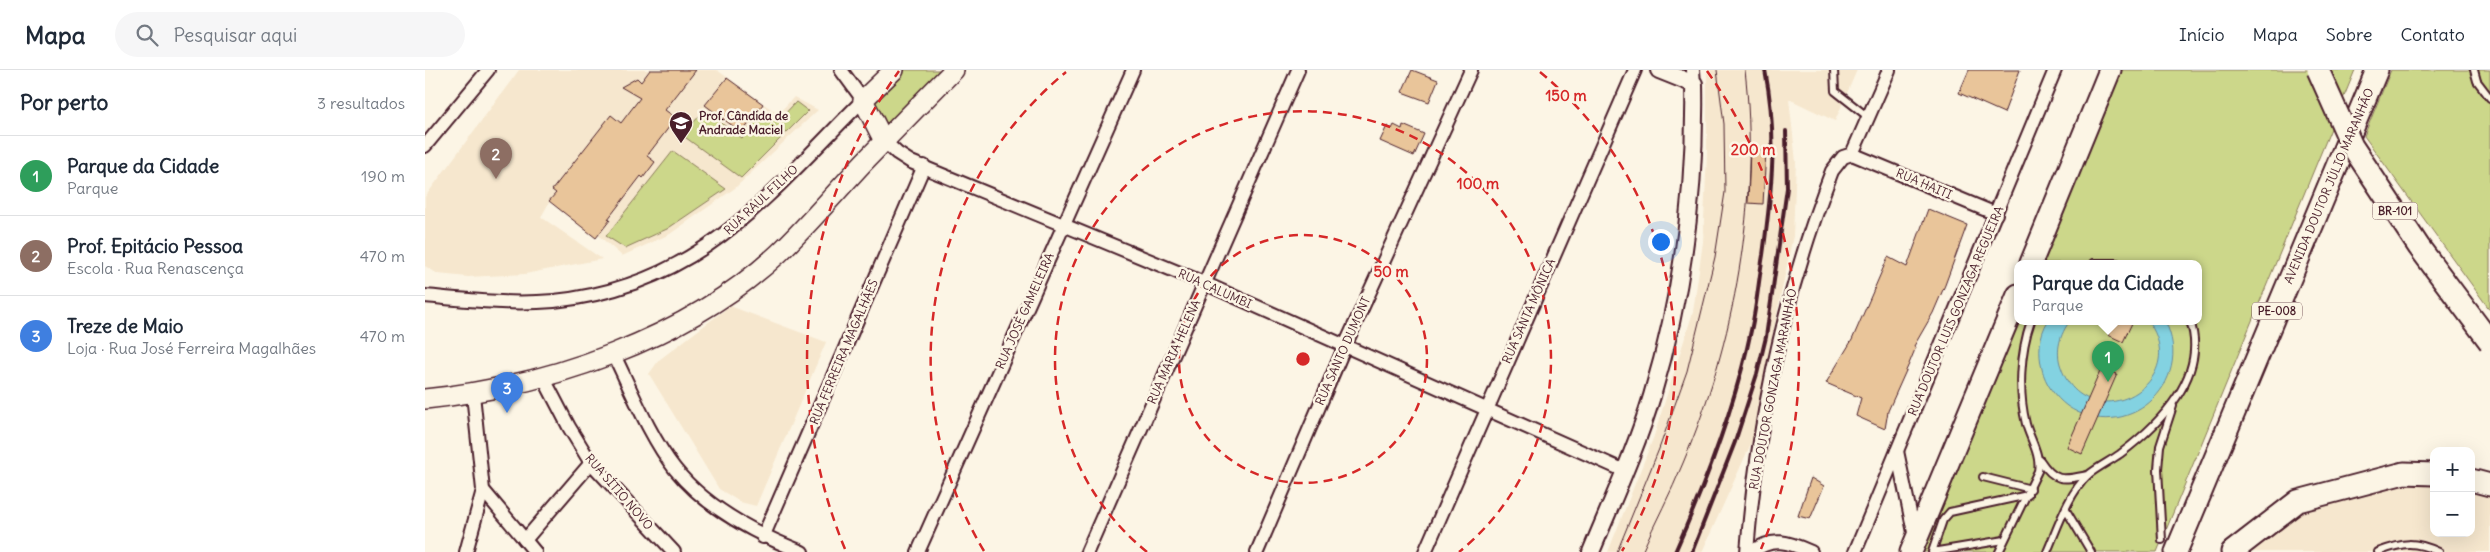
<!DOCTYPE html>
<html lang="pt">
<head>
<meta charset="utf-8">
<style>
	:root { --surface:#fff; --page:#f6f6f7; --text:#1f2937; --muted:#747a83; --line:#e0e1e3; --accent:#ea580c }
	body { margin:0; font-family:Delius,sans-serif; background:var(--page); color:var(--text) }
	.controls { position:absolute; right:15px; bottom:15px; display:grid; overflow:hidden; border-radius:10px; box-shadow:0 5px 20px #0002 }
	.controls button { width:45px; height:45px; display:grid; place-items:center; padding:0; border:0; border-bottom:1px solid var(--line); background:var(--surface); color:var(--text); font:25px sans-serif }
	.you { position:absolute; left:1235px; top:171px; width:18px; height:18px; margin:-12px; border:4px solid #fff; border-radius:50%; background:#1a73e8; box-shadow:0 0 0 8px #1a73e833 }
	.badge { display:grid; place-items:center; width:32px; height:32px; border-radius:50%; background:var(--accent); color:#fff; font-size:16px; font-weight:700 }
	.pin { position:absolute; translate:-50% -41px; filter:drop-shadow(0 1px 2px #0008) }
	.pin::after { content:''; position:absolute; top:26px; width:18px; height:15px; background:inherit; clip-path:polygon(0 0,100% 0,50% 100%) }
	.popup { position:absolute; left:1589px; top:190px; width:188px; height:65px; box-sizing:border-box; display:grid; place-content:center; border-radius:10px; background:var(--surface); filter:drop-shadow(0 1px 4px #0005); font-size:16px; white-space:nowrap; color:var(--muted) }
	.popup b { font-size:19px; color:var(--text) }
	.popup::after { content:''; position:absolute; left:50%; top:100%; margin-left:-10px; border:10px solid transparent; border-top-color:var(--surface) }
	.list { margin:0; padding:0; list-style:none }
	h2 { display:flex; justify-content:space-between; align-items:center; height:65px; margin:0; padding:0 20px; font-size:21px }
	h2 small { font-size:16px; font-weight:400; color:var(--muted) }
	.list li { display:grid; grid-template-columns:32px 1fr auto; gap:15px; align-items:center; box-sizing:border-box; height:80px; padding:0 20px; border-top:1px solid var(--line) }
	.list b { display:block; font-size:19px; white-space:nowrap }
	.list p { margin:0; font-size:16px; white-space:nowrap; color:var(--muted) }
	.list em { font-size:16px; font-style:normal; color:var(--muted) }
	.icon { flex:none; width:28px; height:28px; fill:none; stroke:currentColor; stroke-width:2; stroke-linecap:round; stroke-linejoin:round }
	.map { position:relative; flex:none; width:2065px; height:482px; overflow:hidden }
	header { display:flex; align-items:center; gap:30px; box-sizing:border-box; height:70px; padding:0 25px; background:var(--surface); border-bottom:1px solid var(--line) }
	header strong { font-size:24px }
	nav { display:flex; gap:28px; margin-inline-start:auto; font-size:18px }
	.search { width:350px; height:45px; background:var(--page); display:flex; align-items:center; gap:12px; box-sizing:border-box; padding:0 18px; border-radius:28px; color:var(--muted); font-size:19px }
	main { display:flex }
	aside { flex:1; background:var(--surface) }
	.map>svg:first-child { display:block }
	.built { fill:#f6e7ce }
	.green { fill:#ccd78a; stroke:#8b7b5a }
	.water { fill:#83d2e1; stroke:#6c8a98 }
	.building { fill:#e9c59a; stroke:#4a1f2b }
	.lines { fill:none; stroke-linecap:round; stroke-linejoin:round }
	.service-casing { stroke:#4a1f2b; stroke-width:10 }
	.minor-casing { stroke:#4a1f2b; stroke-width:16 }
	.tertiary-casing { stroke:#4a1f2b; stroke-width:20 }
	.secondary-casing { stroke:#4a1f2b; stroke-width:22 }
	.trunk-casing { stroke:#4a1f2b; stroke-width:25 }
	.service { stroke:#fcf5e5; stroke-width:6 }
	.minor { stroke:#fcf5e5; stroke-width:12 }
	.tertiary { stroke:#fcf5e5; stroke-width:16 }
	.secondary { stroke:#fcf5e5; stroke-width:19 }
	.trunk { stroke:#fcf5e5; stroke-width:21 }
	.tram { stroke:#4a1f2b; stroke-width:1 }
	.rail { stroke:#4a1f2b; stroke-width:4 }
	.trunk-bridge-casing { stroke:#4a1f2b; stroke-width:25; stroke-linecap:butt }
	.trunk-bridge { stroke:#fcf5e5; stroke-width:21 }
	.ring { fill:none; stroke:#d62828; stroke-width:2.5; stroke-dasharray:9 6 }
	.labels { text-anchor:middle; stroke-width:5; stroke-linejoin:round; paint-order:stroke }
	.shield { fill:#fcf5e5; stroke:#7f5f63; stroke-width:1 }
	.shield-label { font-size:11px; font-weight:bold; fill:#4a1f2b }
	.poi-label { font-size:12px; font-weight:bold; fill:#4a1f2b; stroke:#fcf5e5; text-anchor:start }
	.street-label { font-size:12px; fill:#4a1f2b; stroke:#fcf5e5 }
	.centre { fill:#d62828; stroke:#fcf5e5; stroke-width:2.5 }
	.ring-label { font-size:15px; text-anchor:middle; font-weight:bold; fill:#d62828; stroke:#fcf5e5; stroke-width:5; stroke-linejoin:round; paint-order:stroke }
</style>
</head>
<body>
<header>
<strong>Mapa</strong>
<div class="search"><svg class="icon" aria-label="search" viewBox="0 0 24 24"><circle cx="10" cy="10" r="6"/><path d="M15 15l6 6"/></svg>Pesquisar aqui</div>
<nav><a>Início</a><a>Mapa</a><a>Sobre</a><a>Contato</a></nav>
</header>
<main>
<aside>
<h2>Por perto<small>3 resultados</small></h2>
<ul class="list">
<li><span class="badge" style="background:#2e9e5b">1</span><div><b>Parque da Cidade</b><p>Parque</p></div><em>190 m</em></li>
<li><span class="badge" style="background:#8d6e63">2</span><div><b>Prof. Epitácio Pessoa</b><p>Escola · Rua Renascença</p></div><em>470 m</em></li>
<li><span class="badge" style="background:#3f7fe0">3</span><div><b>Treze de Maio</b><p>Loja · Rua José Ferreira Magalhães</p></div><em>470 m</em></li>
</ul>
</aside>
<div class="map">
<svg width="2065" height="482" viewBox="0 0 2065 482">
	<rect width="100%" height="100%" fill="#fcf5e5"/>
	<filter id="ink" filterUnits="userSpaceOnUse"><feTurbulence type="fractalNoise" baseFrequency=".02" numOctaves="2"/><feDisplacementMap in="SourceGraphic" scale="10" xChannelSelector="R" yChannelSelector="G"/><feConvolveMatrix kernelMatrix="1 2 1 2 8 2 1 2 1" color-interpolation-filters="sRGB"/></filter>
	<g filter="url(#ink)">
		<g class="built">
			<path d="M94 0H292L353 44 369 27 393 40 310 118 245 164 197 186 173 165 171 168 125 131 116 147 177 189 100 204 43 207 13 204 0 196V127Z"/>
			<path d="M1282 0H1432L1410 51 1364 29 1371 92 1368 166 1343 287 1333 358 1277 482H1183L1229 366 1268 242 1278 172 1282 83Z"/>
			<path d="M305 236 401 272 331 436 315 432 294 419 224 304 234 290Z"/>
			<path d="M2009 405V463H2046V412L2065 416V482H1811L1873 431Z"/>
		</g>
		<g class="green">
			<path d="M469 0H528L473 55 450 50 443 25Z"/>
			<path d="M1693 0H1930L1732 482H1490L1593 251H1773V193H1614Z"/>
			<path d="M1966 0H2065V240L1939 66Z"/>
			<path d="M371 32 383 41 316 108 257 65 279 41 317 68 339 41 352 52Z"/>
			<path d="M248 81 301 119 242 159 200 178 181 166Z"/>
		</g>
		<path class="water" d="M1623 251H1645C1635 264 1630 281 1636 297 1660 370 1770 316 1723 251H1740C1772 314 1700 376 1642 336 1630 327 1620 313 1617 299 1613 283 1614 265 1623 251Z"/>
		<g class="building">
			<path d="M225 0H271L240 40 251 48 222 86 230 92 218 108 216 106 183 149 185 150 171 168 124 131 131 123 127 120 186 45 196 53 215 28 196 17 212 8 216 12Z"/>
			<path d="M987 0 1013 10 1004 32 977 22Z"/>
			<path d="M1544 0H1595L1579 43 1534 23Z"/>
			<path d="M302 8 338 34 317 63 280 35Z"/>
			<path d="M969 55 977 59 978 55 999 64 989 86 955 71 962 56 967 59Z"/>
			<path d="M1325 79 1341 80 1338 134 1323 133Z"/>
			<path d="M1503 139 1542 155 1520 215 1508 243 1489 276 1491 277 1484 294 1463 341 1460 359 1431 346 1436 328 1401 313 1427 270 1463 187 1482 197Z"/>
			<path d="M1689 251H1708L1698 272 1683 265Z"/>
			<path d="M1677 297 1692 304 1657 384 1642 377Z"/>
			<path d="M1386 408 1399 416 1385 449 1373 446Z"/>
		</g>
		<g class="lines">
			<g class="service-casing">
				<g id="service">
					<path d="M1409 0 1410 21 1443 47"/>
					<path d="M2049 0 2052 11 2065 28"/>
					<path d="M1669 193H1692"/>
					<path d="M1615 390C1630 413 1638 410 1663 405"/>
					<path d="M1558 407 1606 419"/>
					<path d="M1641 440 1666 482"/>
					<path d="M1579 470 1507 482 1518 450 1525 442 1603 425"/>
					<path d="M1737 470 1733 399 1735 376 1748 336"/>
					<path d="M1574 482 1613 401C1616 385 1605 369 1601 354 1593 322 1595 282 1606 251"/>
					<path d="M1622 482C1633 457 1643 424 1663 405 1673 397 1685 391 1695 384 1735 354 1784 305 1765 251"/>
					<path d="M1953 482C1979 472 1989 471 2014 482"/>
				</g>
			</g>
			<g class="minor-casing">
				<g id="minor">
					<path d="M1268 0 1269 14"/>
					<path d="M459 71 472 83 486 92 779 213 1200 401"/>
					<path d="M0 76 63 0"/>
					<path d="M1427 84 1571 144"/>
					<path d="M0 226C43 230 86 235 129 231 275 216 341 127 438 30L416 0"/>
					<path d="M189 285C207 322 225 367 250 399 282 439 331 464 377 482"/>
					<path d="M117 305 144 357 166 393 249 482"/>
					<path d="M48 324 58 420 110 482"/>
					<path d="M1472 381 1490 467"/>
					<path d="M338 467 499 96"/>
					<path d="M100 470 166 393"/>
					<path d="M41 482 58 420"/>
					<path d="M493 482 708 0"/>
					<path d="M662 482 873 0"/>
					<path d="M832 482 919 278 1046 0"/>
					<path d="M1000 482 1210 0"/>
					<path d="M1322 482C1332 353 1360 222 1407 101L1418 87 1427 84 1464 0"/>
					<path d="M1327 482C1347 466 1364 472 1386 482"/>
					<path d="M1430 482 1630 0"/>
				</g>
			</g>
			<g class="tertiary-casing">
				<path id="tertiary" d="M1166 482C1187 431 1211 379 1227 326 1257 226 1271 118 1269 14L1234 0"/>
			</g>
			<g class="secondary-casing">
				<g id="secondary">
					<path d="M459 71 438 30 469 0"/>
					<path d="M0 329C123 316 262 269 354 183 384 154 411 122 439 92 469 61 499 30 529 0"/>
				</g>
			</g>
			<g class="trunk-casing">
				<g id="trunk">
					<path d="M1606 193 1685 0"/>
					<path d="M2046 410 2065 415"/>
					<path d="M1486 482 1593 225"/>
					<path d="M1751 482 1952 0"/>
					<path d="M1807 482 1873 431 1979 403 2009 404"/>
				</g>
			</g>
			<use href="#service" class="service"/>
			<use href="#minor" class="minor"/>
			<use href="#tertiary" class="tertiary"/>
			<use href="#secondary" class="secondary"/>
			<use href="#trunk" class="trunk"/>
			<g class="tram">
				<path d="M1192 482 1234 379 1262 301 1290 187 1300 122 1299 54 1292 0"/>
				<path d="M1217 482C1230 452 1246 423 1258 393 1310 270 1335 132 1320 0"/>
			</g>
			<g class="rail">
				<path d="M1250 482C1282 410 1311 334 1327 256 1332 233 1334 208 1338 185 1347 118 1353 66 1340 0"/>
				<path d="M1267 482 1310 372 1332 304 1341 267 1362 118 1361 61"/>
			</g>
			<g class="trunk-bridge-casing">
				<path id="trunk-bridge" d="M1893 0 1927 76 1994 177 2065 272"/>
			</g>
			<use href="#trunk-bridge" class="trunk-bridge"/>
		</g>
	</g>
	<g class="ring">
		<circle cx="878" cy="289" r="124"/>
		<path d="M722 482A248 248 0 1 1 1034 482"/>
		<path d="M559 481A372 372 0 0 1 641 2M1115 2A372 372 0 0 1 1197 481"/>
		<path d="M420 479A496 496 0 0 1 474 1M1282 1A496 496 0 0 1 1336 479"/>
	</g>
	<defs>
		<g id="school-pin" transform="scale(1.25)"><path d="M0 17L-7.5 6A9.5 9.5 0 1 1 7.5 6Z" fill="#4a1f2b" stroke="#fcf5e5"/><path d="M0-5L7-2L0 1L-7-2ZM-4 1L0 2.5L4 1V4Q0 6-4 4Z" fill="#fff"/></g>
	</defs>
	<g fill-rule="evenodd">
		<use href="#school-pin" x="256" y="53"/>
	</g>
	<g class="labels">
		<g class="shield">
			<rect x="1947.5" y="132.5" width="45" height="17" rx="4"/>
			<rect x="1827" y="232.5" width="50" height="17" rx="4"/>
		</g>
		<g class="shield-label">
			<text x="1970" y="145">BR-101</text>
			<text x="1852" y="245">PE-008</text>
		</g>
		<g class="poi-label">
			<text x="274" y="50">Prof. Cândida de<tspan x="274" dy="14">Andrade Maciel</tspan></text>
		</g>
		<g class="street-label">
			<text transform="translate(1499 114) rotate(23)" y="4">RUA HAITI</text>
			<text transform="translate(1904 116) rotate(-67)" y="4">AVENIDA DOUTOR JÚLIO MARANHÃO</text>
			<text transform="translate(336 130) rotate(-43)" y="4">RUA RAUL FILHO</text>
			<text transform="translate(790 219) rotate(24)" y="4">RUA CALUMBI</text>
			<text transform="translate(600 241) rotate(-66)" y="4">RUA JOSÉ GAMELEIRA</text>
			<text transform="translate(1104 241) rotate(-66)" y="4">RUA SANTA MÔNICA</text>
			<text transform="translate(1531 241) rotate(-67)" y="4">RUA DOUTOR LUIS GONZAGA REGUEIRA</text>
			<text transform="translate(918 281) rotate(-66)" y="4">RUA SANTO DUMONT</text>
			<text transform="translate(419 282) rotate(-67)" y="4">RUA FERREIRA MAGALHÃES</text>
			<text transform="translate(749 282) rotate(-66)" y="4">RUA MARIA HELENA</text>
			<text transform="translate(1348 319) rotate(-79)" y="4">RUA DOUTOR GONZAGA MARANHÃO</text>
			<text transform="translate(194 422) rotate(49)" y="4">RUA SÍTIO NOVO</text>
		</g>
	</g>
	<circle cx="878" cy="289" r="8" class="centre"/>
	<g class="ring-label">
		<text x="1141" y="31">150 m</text>
		<text x="1328" y="85">200 m</text>
		<text x="1053" y="119">100 m</text>
		<text x="966" y="207">50 m</text>
	</g>
</svg>
<div class="controls">
<button>+</button>
<button>−</button>
</div>
<div class="you"></div>
<div class="pin badge" style="left:1683px;top:312px;background:#2e9e5b">1</div>
<div class="popup"><b>Parque da Cidade</b>Parque</div>
<div class="pin badge" style="left:71px;top:109px;background:#8d6e63">2</div>
<div class="pin badge" style="left:82px;top:343px;background:#3f7fe0">3</div>
</div>
</main>
</body>
</html>
